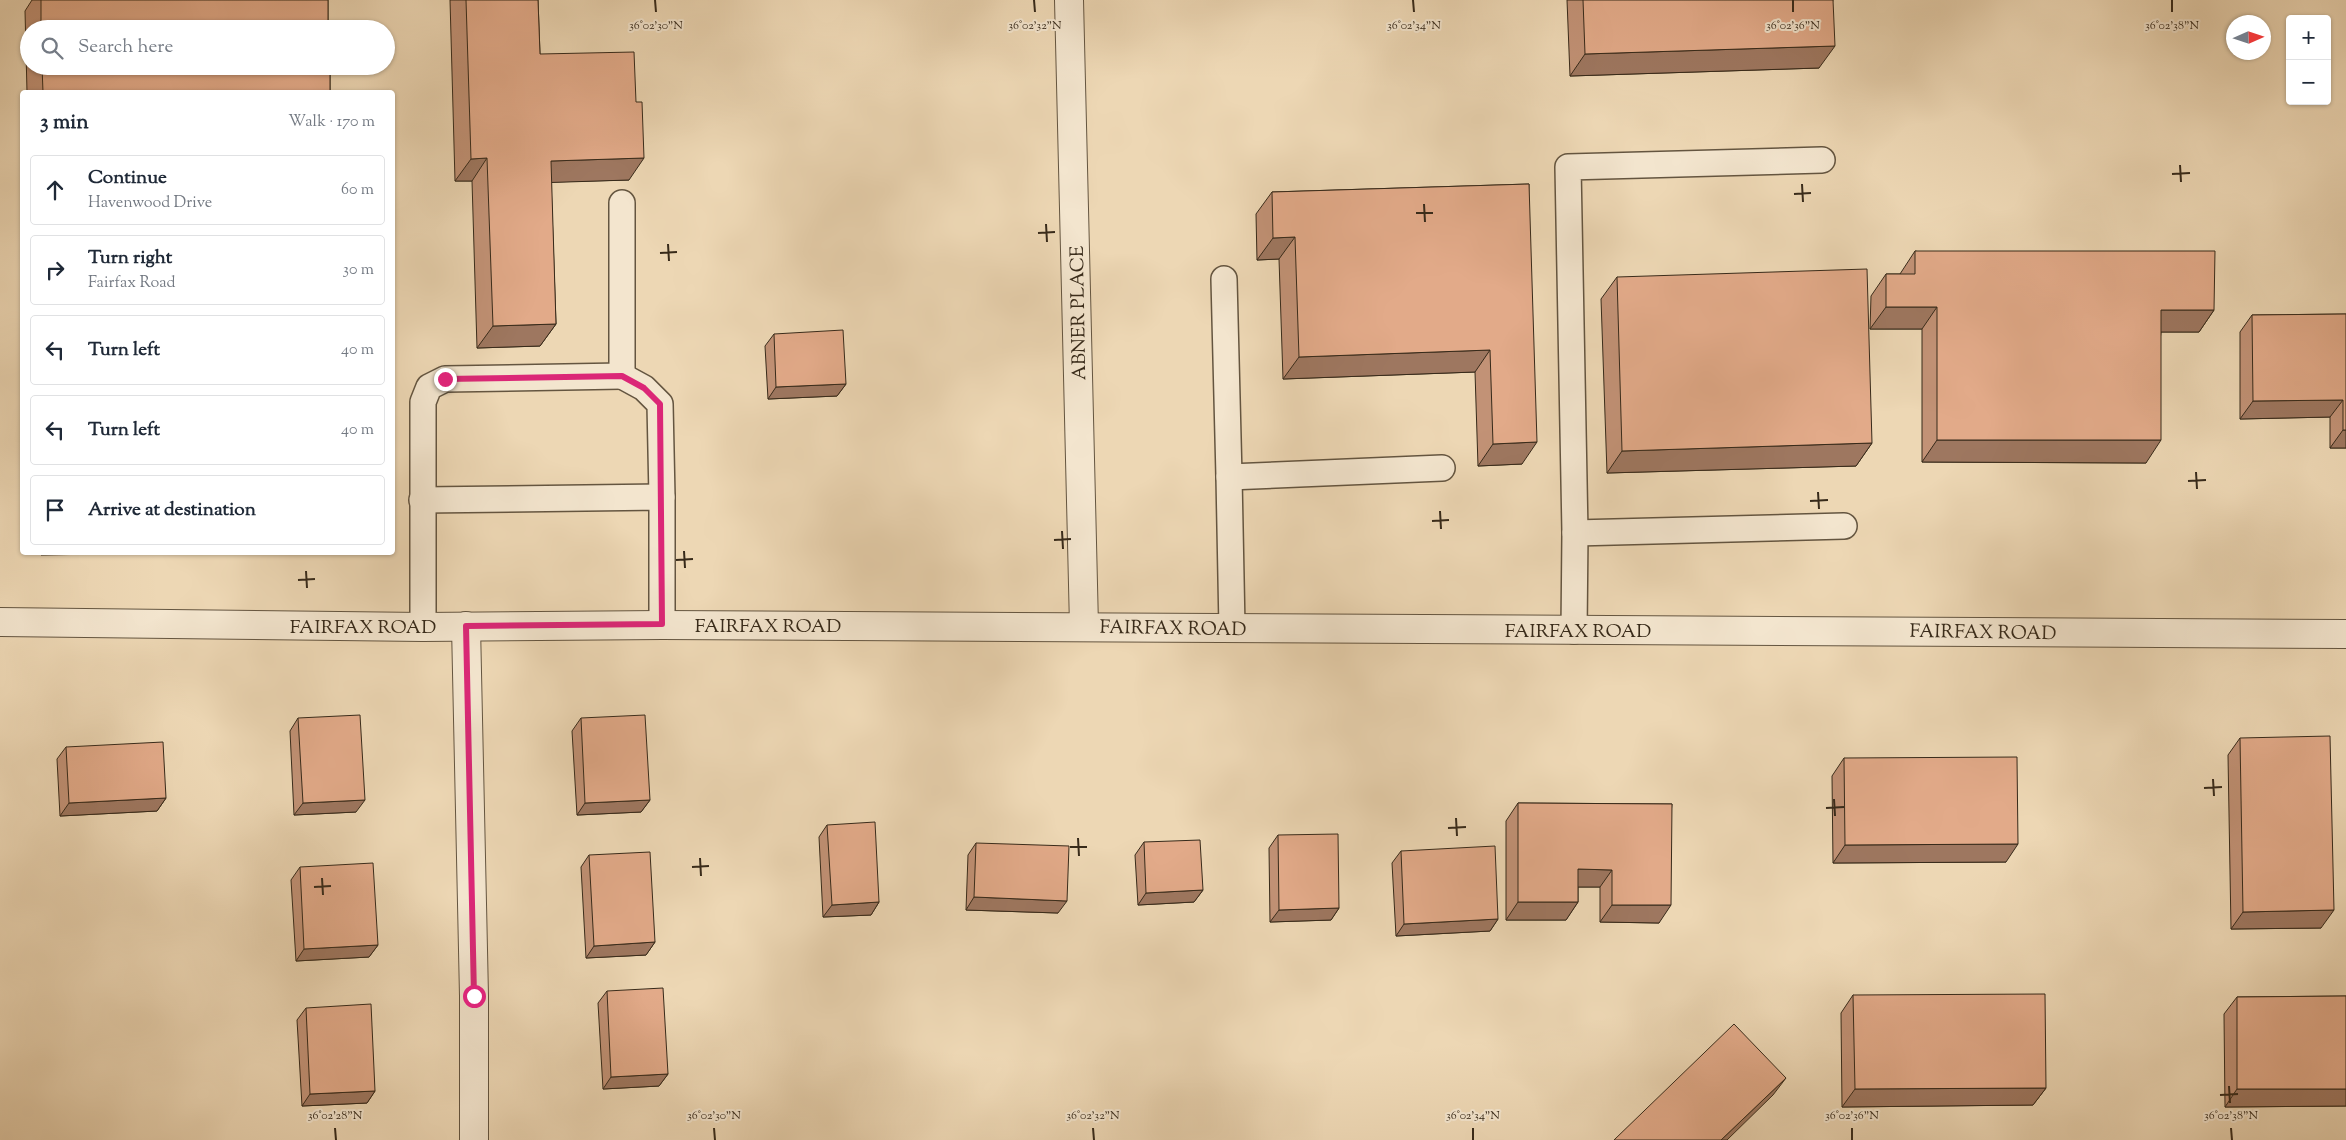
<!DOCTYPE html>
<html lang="en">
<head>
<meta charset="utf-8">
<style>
	:root { --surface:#fff; --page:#f2f2f3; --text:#1f2937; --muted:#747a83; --line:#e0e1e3 }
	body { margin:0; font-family:"Sorts Mill Goudy",serif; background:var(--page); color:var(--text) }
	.controls { position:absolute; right:15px; top:15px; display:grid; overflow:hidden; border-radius:5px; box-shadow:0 1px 4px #0004 }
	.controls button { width:45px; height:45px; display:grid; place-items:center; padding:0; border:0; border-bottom:1px solid var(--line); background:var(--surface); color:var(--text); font:25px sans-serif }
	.compass { position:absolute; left:2226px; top:15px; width:45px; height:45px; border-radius:50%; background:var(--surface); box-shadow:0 1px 4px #0004; rotate:87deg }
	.stop { position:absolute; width:15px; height:15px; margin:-11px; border:4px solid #db2777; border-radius:50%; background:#fff }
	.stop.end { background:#db2777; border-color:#fff; box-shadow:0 1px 5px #0008 }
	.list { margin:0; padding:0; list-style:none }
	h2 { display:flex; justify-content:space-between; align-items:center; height:65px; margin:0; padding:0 20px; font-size:21px }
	h2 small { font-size:16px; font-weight:400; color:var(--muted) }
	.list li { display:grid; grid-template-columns:32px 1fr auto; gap:15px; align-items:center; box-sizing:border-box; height:70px; margin:0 10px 10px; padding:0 10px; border:1px solid var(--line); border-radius:5px }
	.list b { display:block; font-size:19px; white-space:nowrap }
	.list p { margin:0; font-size:16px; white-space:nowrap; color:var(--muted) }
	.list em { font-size:16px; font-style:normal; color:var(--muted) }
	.icon { flex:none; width:28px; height:28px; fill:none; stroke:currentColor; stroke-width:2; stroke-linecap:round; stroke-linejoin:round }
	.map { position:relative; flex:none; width:2346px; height:1140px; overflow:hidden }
	.search { position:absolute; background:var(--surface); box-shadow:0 1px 4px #0004; left:20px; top:20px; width:375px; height:55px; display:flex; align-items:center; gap:12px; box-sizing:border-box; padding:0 18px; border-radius:28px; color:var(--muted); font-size:19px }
	.panel { position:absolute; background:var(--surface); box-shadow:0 1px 4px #0004; left:20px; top:90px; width:375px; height:465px; border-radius:5px }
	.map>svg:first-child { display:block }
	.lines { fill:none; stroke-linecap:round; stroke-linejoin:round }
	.service-casing { stroke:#645540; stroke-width:28 }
	.minor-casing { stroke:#645540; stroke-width:30 }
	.tertiary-casing { stroke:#645540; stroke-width:30 }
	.service { stroke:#f3e5ce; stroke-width:25 }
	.minor { stroke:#f3e5ce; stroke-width:28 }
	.tertiary { stroke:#f3e5ce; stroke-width:28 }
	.wall { fill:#c29276; stroke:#372a1a }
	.shaded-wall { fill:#9e7760; stroke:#372a1a }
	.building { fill:#e2aa89; stroke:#372a1a }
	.route { stroke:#db2777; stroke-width:6 }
	.ticks { fill:none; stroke:#372a1a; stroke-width:2 }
	.labels { text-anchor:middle; stroke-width:4; stroke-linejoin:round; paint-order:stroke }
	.street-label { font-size:19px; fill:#372a1a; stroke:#f3e5ce }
	.ticks-label { font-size:12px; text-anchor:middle; fill:#372a1a; stroke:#f3e5ce; stroke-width:4; stroke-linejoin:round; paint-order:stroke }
</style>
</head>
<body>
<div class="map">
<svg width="2346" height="1140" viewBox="0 0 2346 1140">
	<rect width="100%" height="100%" fill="#edd7b4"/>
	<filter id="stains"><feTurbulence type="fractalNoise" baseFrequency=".004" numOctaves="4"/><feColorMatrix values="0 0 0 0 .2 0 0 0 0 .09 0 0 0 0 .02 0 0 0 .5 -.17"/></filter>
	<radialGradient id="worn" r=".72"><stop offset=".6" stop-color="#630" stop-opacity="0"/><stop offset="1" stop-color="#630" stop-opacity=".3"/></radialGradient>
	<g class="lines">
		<g class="service-casing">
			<g id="service">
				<path d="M1224 279 1229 477"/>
				<path d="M622 376 644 388 660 404 662 497"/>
				<path d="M422 500 662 497V625"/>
				<path d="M1575 533 1844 526"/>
				<path d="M423 627V402L429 387 445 379 622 376V203"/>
				<path d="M1232 628 1229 477 1442 468"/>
				<path d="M1574 631 1575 533 1568 167 1822 160"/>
			</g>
		</g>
		<g class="minor-casing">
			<g id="minor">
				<path d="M1069 0 1084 626"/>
				<path d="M466 626 474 996V1140"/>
			</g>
		</g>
		<g class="tertiary-casing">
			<path id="tertiary" d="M0 622 423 627 662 625 2346 634"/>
		</g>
		<use href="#service" class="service"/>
		<use href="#minor" class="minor"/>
		<use href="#tertiary" class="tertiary"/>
	</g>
	<g class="wall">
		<path d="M32 0H328V29H29V66H330V92H27L25 11Z"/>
		<path d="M450 0H538L540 54 629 180 551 182 556 324 540 346 477 348 472 181H455Z"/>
		<path d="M1567 0H1833L1819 68 1570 76Z"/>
		<path d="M1529 184 1522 464 1478 466 1475 372 1283 379 1279 259 1257 260 1256 214 1272 192Z"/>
		<path d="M1915 251 2214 310 2199 332H2161L2146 463 1922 462V329H1870L1871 296 1886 274H1900Z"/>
		<path d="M1617 277 1872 443 1856 466 1607 473 1601 299Z"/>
		<path d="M2346 314V448H2330V417L2240 419V332L2252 315Z"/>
		<path d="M774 334 846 384 837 396 768 399 765 346Z"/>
		<path d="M298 718 356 812 294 815 290 731Z"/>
		<path d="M581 718 650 800 641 812 577 815 572 731Z"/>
		<path d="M2240 738 2321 928 2231 929 2228 755Z"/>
		<path d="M66 747 166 798 157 811 60 816 57 759Z"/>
		<path d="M1844 758 2006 862 1833 863 1832 776Z"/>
		<path d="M1518 803 1672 804 1659 923 1600 922V887H1578V902L1566 920H1506V821Z"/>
		<path d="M827 825 879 902 871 915 823 917 819 837Z"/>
		<path d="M1278 835 1339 908 1331 920 1270 922 1269 848Z"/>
		<path d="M1144 842 1203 890 1194 902 1138 905 1135 855Z"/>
		<path d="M976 843 1058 913 966 910 968 855Z"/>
		<path d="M1401 851 1498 919 1490 931 1396 936 1392 863Z"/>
		<path d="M589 855 655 942 646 955 586 958 581 867Z"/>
		<path d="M300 867 378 945 369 957 296 961 291 880Z"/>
		<path d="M607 991 668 1074 659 1086 603 1089 598 1003Z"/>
		<path d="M1853 995 2046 1088 2033 1105 1842 1107 1841 1013Z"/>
		<path d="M2346 996V1106L2225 1107 2224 1014 2237 997Z"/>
		<path d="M306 1008 375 1091 367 1103 302 1106 297 1020Z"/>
	</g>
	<g class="shaded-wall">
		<path d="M1835 46 1819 68 1570 76 1585 54Z"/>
		<path d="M487 158 472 181H455L471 159Z"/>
		<path d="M644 158 629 180 535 183 551 161Z"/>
		<path d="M1295 237 1279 259 1257 260 1273 238Z"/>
		<path d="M1886 307H1937L1922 329H1870Z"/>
		<path d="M2161 310H2214L2199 332H2146Z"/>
		<path d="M556 324 540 346 477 348 493 326Z"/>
		<path d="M1490 350 1475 372 1283 379 1299 357Z"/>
		<path d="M846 384 837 396 768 399 776 387Z"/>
		<path d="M2343 400 2330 417 2240 419 2253 401Z"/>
		<path d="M2343 430H2346V448H2330Z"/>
		<path d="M1937 440H2161L2146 463 1922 462Z"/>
		<path d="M1537 442 1522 464 1478 466 1493 444Z"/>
		<path d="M1872 443 1856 466 1607 473 1622 451Z"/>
		<path d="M43 552H100L99 554 41 555Z"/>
		<path d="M166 798 157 811 60 816 69 803Z"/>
		<path d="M365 800 356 812 294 815 303 803Z"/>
		<path d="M650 800 641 812 577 815 585 803Z"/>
		<path d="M2018 844 2006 862 1833 863 1845 845Z"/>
		<path d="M1578 869 1612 870 1600 887H1566Z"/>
		<path d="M1203 890 1194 902 1138 905 1146 893Z"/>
		<path d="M974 897 1067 901 1058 913 966 910Z"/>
		<path d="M879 902 871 915 823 917 832 905Z"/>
		<path d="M1518 902H1578L1566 920H1506Z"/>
		<path d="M1612 905H1671L1659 923 1600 922Z"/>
		<path d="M1339 908 1331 920 1270 922 1279 910Z"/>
		<path d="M2334 910 2321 928 2231 929 2243 912Z"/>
		<path d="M1498 919 1490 931 1396 936 1404 924Z"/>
		<path d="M655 942 646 955 586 958 594 946Z"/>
		<path d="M378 945 369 957 296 961 304 949Z"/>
		<path d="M668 1074 659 1086 603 1089 611 1077Z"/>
		<path d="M1786 1078 1773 1095 1727 1140H1721Z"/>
		<path d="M2046 1088 2033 1105 1842 1107 1855 1089Z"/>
		<path d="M2237 1089H2346V1106L2225 1107Z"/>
		<path d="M375 1091 367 1103 302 1106 310 1094Z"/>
	</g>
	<g class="building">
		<rect x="41" y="0" width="287" height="29"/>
		<path d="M466 0H538L540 54 634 52 636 102H642L644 158 551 161 556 324 493 326 487 158 471 159Z"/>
		<path d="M1583 0H1833L1835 46 1585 54Z"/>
		<path d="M42 66H330V92H43Z"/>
		<path d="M1529 184 1537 442 1493 444 1490 350 1299 357 1295 237 1273 238 1272 192Z"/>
		<path d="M1915 251H2215L2214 310H2161V440H1937V307H1886V274H1915Z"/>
		<path d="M1867 269 1872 443 1622 451 1617 277Z"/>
		<path d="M2346 314V430H2343V400L2253 401 2252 315Z"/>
		<path d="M843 330 846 384 776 387 774 334Z"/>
		<path d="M360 715 365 800 303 803 298 718Z"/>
		<path d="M645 715 650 800 585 803 581 718Z"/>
		<path d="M2330 736 2334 910 2243 912 2240 738Z"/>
		<path d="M163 742 166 798 69 803 66 747Z"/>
		<path d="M2017 757 2018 844 1845 845 1844 758Z"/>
		<path d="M1518 803 1672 804 1671 905H1612V870L1578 869V902H1518Z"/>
		<path d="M875 822 879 902 832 905 827 825Z"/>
		<path d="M1338 834 1339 908 1279 910 1278 835Z"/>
		<path d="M1200 840 1203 890 1146 893 1144 842Z"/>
		<path d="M976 843 1069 846 1067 901 974 897Z"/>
		<path d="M1495 846 1498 919 1404 924 1401 851Z"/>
		<path d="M650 852 655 942 594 946 589 855Z"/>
		<path d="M373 863 378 945 304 949 300 867Z"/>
		<path d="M663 988 668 1074 611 1077 607 991Z"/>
		<path d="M2045 994 2046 1088 1855 1089 1853 995Z"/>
		<path d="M2346 996V1089H2237V997Z"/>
		<path d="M371 1004 375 1091 310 1094 306 1008Z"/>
		<path d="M1734 1024 1786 1078 1721 1140H1614Z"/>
	</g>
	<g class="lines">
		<path class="route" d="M445 379 622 376 644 388 660 404 662 624 466 626 474 996"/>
	</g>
	<path class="ticks" d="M655 0 656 12M1034 0 1035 12M1413 0 1414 12M1793 0V12M2172 0V12M2180 165 2181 182M2172 174 2190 173M1802 184 1803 202M1794 194 1811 193M1424 204 1425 222M1416 213H1433M1046 224 1047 242M1038 233 1055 232M668 244 669 261M660 253 677 252M2196 472 2197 489M2188 481 2206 480M1818 492 1819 509M1810 501 1828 500M1440 511 1441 529M1432 521 1449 520M1062 531 1063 549M1054 540 1071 539M684 551 685 568M676 560 693 559M306 571 307 588M298 580 315 579M2213 779 2214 796M2204 788 2222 787M1834 799 1835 816M1826 808 1844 807M1456 818 1457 836M1448 828 1466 827M1078 838 1079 856M1070 847H1087M700 858 701 876M692 867 709 866M322 878 323 895M314 887 331 886M2229 1086 2230 1103M2220 1095 2238 1094M335 1128 336 1140M714 1128 715 1140M1093 1128 1094 1140M1473 1128V1140M1852 1128V1140M2231 1128 2232 1140"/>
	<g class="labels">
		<g class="street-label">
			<text transform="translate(1077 313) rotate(-91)" y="7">ABNER PLACE</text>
			<text x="768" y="632">FAIRFAX ROAD</text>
			<text x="363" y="633">FAIRFAX ROAD</text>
			<text transform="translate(1173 627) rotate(1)" y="7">FAIRFAX ROAD</text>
			<text x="1578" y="637">FAIRFAX ROAD</text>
			<text transform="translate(1983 631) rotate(1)" y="7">FAIRFAX ROAD</text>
		</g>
	</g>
	<g class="ticks-label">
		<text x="656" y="29">36°02'30"N</text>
		<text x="1035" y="29">36°02'32"N</text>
		<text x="1414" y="29">36°02'34"N</text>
		<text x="1793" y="29">36°02'36"N</text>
		<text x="2172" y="29">36°02'38"N</text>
		<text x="335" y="1119">36°02'28"N</text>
		<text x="714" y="1119">36°02'30"N</text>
		<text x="1093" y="1119">36°02'32"N</text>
		<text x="1473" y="1119">36°02'34"N</text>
		<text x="1852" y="1119">36°02'36"N</text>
		<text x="2231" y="1119">36°02'38"N</text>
	</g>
	<rect width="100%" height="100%" filter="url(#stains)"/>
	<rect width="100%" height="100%" fill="url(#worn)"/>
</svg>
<div class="controls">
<button>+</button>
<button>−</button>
</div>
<svg class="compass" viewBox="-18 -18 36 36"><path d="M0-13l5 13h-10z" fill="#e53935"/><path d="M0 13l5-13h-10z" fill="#747a83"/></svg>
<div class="stop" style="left:474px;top:996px"></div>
<div class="stop end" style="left:445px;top:379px"></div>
<div class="search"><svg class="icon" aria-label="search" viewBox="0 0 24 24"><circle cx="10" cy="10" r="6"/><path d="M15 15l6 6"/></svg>Search here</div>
<section class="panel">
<h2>3 min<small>Walk · 170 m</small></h2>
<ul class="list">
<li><svg class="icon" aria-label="ahead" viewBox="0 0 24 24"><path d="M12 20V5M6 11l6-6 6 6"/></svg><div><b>Continue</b><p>Havenwood Drive</p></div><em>60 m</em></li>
<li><svg class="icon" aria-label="right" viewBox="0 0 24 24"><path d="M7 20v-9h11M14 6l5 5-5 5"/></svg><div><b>Turn right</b><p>Fairfax Road</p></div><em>30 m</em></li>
<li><svg class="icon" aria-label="left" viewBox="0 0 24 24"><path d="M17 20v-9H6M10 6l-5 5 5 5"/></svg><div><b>Turn left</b></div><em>40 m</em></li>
<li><svg class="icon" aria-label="left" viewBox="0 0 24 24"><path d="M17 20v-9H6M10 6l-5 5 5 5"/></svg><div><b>Turn left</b></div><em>40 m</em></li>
<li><svg class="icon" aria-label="arrive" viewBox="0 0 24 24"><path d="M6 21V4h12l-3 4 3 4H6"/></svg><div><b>Arrive at destination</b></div></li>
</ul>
</section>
</div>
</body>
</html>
